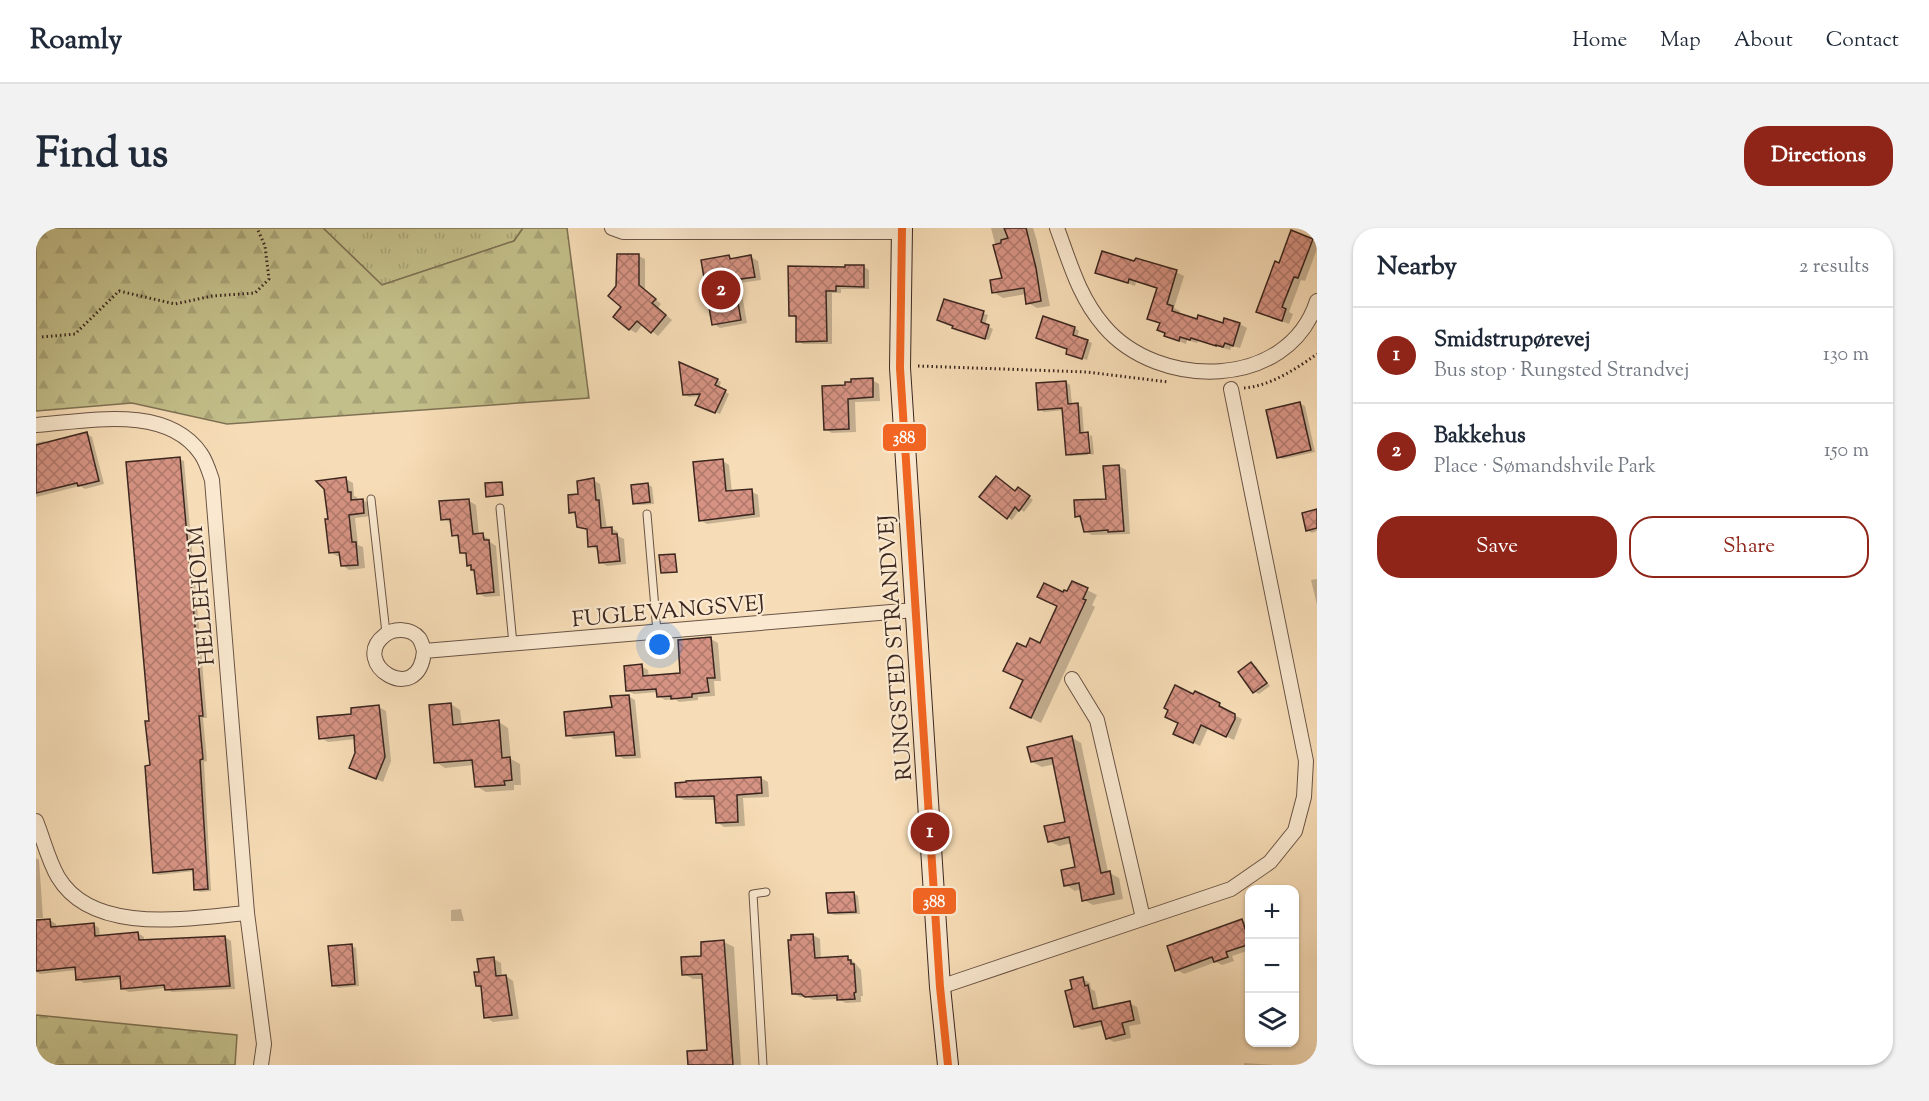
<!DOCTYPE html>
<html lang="en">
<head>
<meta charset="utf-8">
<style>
	:root { --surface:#fff; --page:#f2f2f3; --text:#1f2937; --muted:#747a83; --line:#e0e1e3; --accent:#8f2418 }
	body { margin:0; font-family:"Sorts Mill Goudy",serif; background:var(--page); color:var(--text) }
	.controls { position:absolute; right:18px; bottom:18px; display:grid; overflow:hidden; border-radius:12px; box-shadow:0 2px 4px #0004 }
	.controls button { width:54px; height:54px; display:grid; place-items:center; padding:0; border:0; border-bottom:2px solid var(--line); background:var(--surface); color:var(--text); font:30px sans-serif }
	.you { position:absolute; left:624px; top:417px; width:21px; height:21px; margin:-15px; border:4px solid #fff; border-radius:50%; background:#1a73e8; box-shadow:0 0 0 9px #1a73e833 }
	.badge { display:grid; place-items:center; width:39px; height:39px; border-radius:50%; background:var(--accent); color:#fff; font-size:20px; font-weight:700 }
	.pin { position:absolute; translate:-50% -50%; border:3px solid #fff; box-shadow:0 2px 6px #0006 }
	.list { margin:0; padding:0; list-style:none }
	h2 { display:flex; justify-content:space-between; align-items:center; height:78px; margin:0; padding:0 24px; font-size:26px }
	h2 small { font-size:20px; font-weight:400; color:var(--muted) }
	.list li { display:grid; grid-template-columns:39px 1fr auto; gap:18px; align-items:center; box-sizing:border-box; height:96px; padding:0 24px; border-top:2px solid var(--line) }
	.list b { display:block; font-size:22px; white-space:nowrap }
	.list p { margin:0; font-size:20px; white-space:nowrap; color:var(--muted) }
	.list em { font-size:20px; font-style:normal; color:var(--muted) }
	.actions { display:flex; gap:12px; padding:18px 24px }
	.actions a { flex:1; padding:14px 0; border:2px solid var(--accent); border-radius:24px; text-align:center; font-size:21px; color:var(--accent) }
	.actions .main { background:var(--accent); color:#fff }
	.icon { flex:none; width:33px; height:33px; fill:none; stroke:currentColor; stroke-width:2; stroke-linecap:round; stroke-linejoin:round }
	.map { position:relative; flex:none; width:1281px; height:837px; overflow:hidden; border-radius:24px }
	header { display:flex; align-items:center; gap:36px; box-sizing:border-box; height:84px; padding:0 30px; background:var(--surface); border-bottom:2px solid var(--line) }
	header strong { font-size:28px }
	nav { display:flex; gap:33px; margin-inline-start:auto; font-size:21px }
	.intro { display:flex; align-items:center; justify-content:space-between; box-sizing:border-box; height:144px; padding:0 36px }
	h1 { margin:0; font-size:42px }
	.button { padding:15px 27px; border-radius:24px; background:var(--accent); color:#fff; font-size:21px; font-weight:700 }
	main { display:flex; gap:36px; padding:0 36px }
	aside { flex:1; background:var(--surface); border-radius:24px; box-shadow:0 2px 4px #0004 }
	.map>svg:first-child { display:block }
	.grass { fill:url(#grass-tufts); stroke:#7f7254; stroke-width:1.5 }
	.forest { fill:url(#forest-firs); stroke:#7f7254; stroke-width:1.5 }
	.shadow { fill:#0003 }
	.building { fill:url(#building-cross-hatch); stroke:#3b261f; stroke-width:1.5 }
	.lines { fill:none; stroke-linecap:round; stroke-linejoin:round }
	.service-casing { stroke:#6a5445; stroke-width:9 }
	.minor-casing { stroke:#6a5445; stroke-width:16 }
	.secondary-casing { stroke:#3b261f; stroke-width:22 }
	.path { stroke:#3b261f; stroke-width:3; stroke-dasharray:1.5 3; stroke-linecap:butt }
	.service { stroke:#fae9d0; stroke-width:7 }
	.minor { stroke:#fae9d0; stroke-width:14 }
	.secondary { stroke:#fae9d0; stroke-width:20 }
	.bus-1-casing { stroke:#fae9d0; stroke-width:12 }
	.bus-1 { stroke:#f26522; stroke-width:8 }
	.labels { text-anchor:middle; stroke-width:4.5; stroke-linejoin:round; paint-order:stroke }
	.street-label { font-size:22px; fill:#3b261f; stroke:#fae9d0 }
	.line-badge { stroke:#fae9d0; stroke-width:2 }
	.badge-label { font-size:16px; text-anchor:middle; font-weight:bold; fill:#fff }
</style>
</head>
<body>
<header>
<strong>Roamly</strong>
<nav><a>Home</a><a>Map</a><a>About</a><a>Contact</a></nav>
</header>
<div class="intro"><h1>Find us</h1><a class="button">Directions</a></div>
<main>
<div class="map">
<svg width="1281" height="837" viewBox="0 0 1281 837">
	<defs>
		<pattern id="grass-tufts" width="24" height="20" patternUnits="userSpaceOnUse" patternTransform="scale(1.5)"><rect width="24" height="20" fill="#c3bf8a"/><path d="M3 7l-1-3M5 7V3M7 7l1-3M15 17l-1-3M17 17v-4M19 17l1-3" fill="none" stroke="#a8a477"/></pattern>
		<pattern id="forest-firs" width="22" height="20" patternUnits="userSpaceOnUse" patternTransform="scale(1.5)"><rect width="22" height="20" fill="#c3bf8a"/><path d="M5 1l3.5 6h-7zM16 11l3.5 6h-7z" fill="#a8a477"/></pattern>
		<pattern id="building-cross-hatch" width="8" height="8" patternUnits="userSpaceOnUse" patternTransform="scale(1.5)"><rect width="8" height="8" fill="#d69383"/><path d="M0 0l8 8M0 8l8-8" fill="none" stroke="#af786b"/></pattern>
	</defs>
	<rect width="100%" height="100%" fill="#f7ddb7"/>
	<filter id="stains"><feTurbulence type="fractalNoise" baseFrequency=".00333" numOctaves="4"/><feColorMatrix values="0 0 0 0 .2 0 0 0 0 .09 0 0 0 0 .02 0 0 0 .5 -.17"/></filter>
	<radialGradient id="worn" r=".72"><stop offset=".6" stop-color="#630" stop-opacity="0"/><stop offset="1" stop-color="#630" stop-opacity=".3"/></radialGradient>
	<path class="grass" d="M287 0H487L478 13 346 57Z"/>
	<g class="forest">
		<path d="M0 0H287L346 57 478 13 487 0H531L553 170 191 196 96 175 0 183Z"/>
		<path d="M0 787 201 807 199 837H14L0 835Z"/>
	</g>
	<g class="shadow">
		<path d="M955 0H997L1001 13 1014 78 1001 80 992 75 990 66 967 70 957 64 968 51Z"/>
		<path d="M1276 12 1281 15V21L1269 53 1265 52 1253 84 1257 86 1253 96 1229 87 1244 37Z"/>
		<path d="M603 28 609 31V62L625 76 622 80 636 92 622 108 607 96 600 105 593 101 587 79Z"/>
		<path d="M693 28 699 32 715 29 722 33 725 52 704 55 711 95 684 100 678 96Z"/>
		<path d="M1099 35 1140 44 1148 48 1138 80 1144 83 1143 87 1162 93 1188 97 1204 96 1211 100 1204 120 1196 118 1194 122 1162 113 1161 115 1151 112 1150 116 1137 111 1130 107 1125 96 1113 90 1122 61 1100 54 1099 58 1061 44Z"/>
		<path d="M828 39 833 42V61H805V65H796V116H767L762 113 761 91 755 87 810 41Z"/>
		<path d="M909 72 952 87 949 97 957 101 953 112 922 102 918 98Z"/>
		<path d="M1039 100 1043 103 1041 109 1056 115 1051 132 1036 127 1033 121 1001 110Z"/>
		<path d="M681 152 685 154 683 160 693 166 684 186 665 178 664 168 653 169 648 166Z"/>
		<path d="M836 152 843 156 844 173 819 174 820 204 796 205 789 201 810 159Z"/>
		<path d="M1030 154 1034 157 1036 177H1041L1046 179 1048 206H1053H1051L1052 227 1035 228 1031 226 1028 182 1008 184 1004 181Z"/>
		<path d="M1264 176 1269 178 1279 224 1247 231 1242 229Z"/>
		<path d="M51 206 56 209 68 256 49 261 44 258 0 269V215L8 213 13 215Z"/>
		<path d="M1054 207 1056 208 1058 226 1055 227Z"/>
		<path d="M143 231 148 233 171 490H167L171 533 168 534 175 663 164 664 160 662 159 643 122 647 118 644 114 494Z"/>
		<path d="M687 233 693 237 696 264 715 263 722 267 724 289 671 296 664 292Z"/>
		<path d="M1083 238 1090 242 1094 306 1056 307 1049 303 1047 291 1041 288 1071 273Z"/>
		<path d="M310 251 317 255 318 268 321 269 322 273 327 272 334 276 335 288 319 290 322 317 327 319 329 340 313 342 306 337 305 328H301L294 324 293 292Z"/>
		<path d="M557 252 564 256 571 301 575 300 582 304V308L588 311 590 336 571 338 564 334 563 322 554 318 552 303 542 299 540 287 535 284 544 267Z"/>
		<path d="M466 255 468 268H451Z"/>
		<path d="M612 256 616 259 618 276 603 277 598 275Z"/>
		<path d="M986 264 997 272 988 284 984 281 976 292 971 289 980 265Z"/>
		<path d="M433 273 440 277 443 307 454 311V314L460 318 464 368 449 369 442 365 440 343 433 337 432 328 426 324 424 311 417 307 416 295 406 291Z"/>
		<path d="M1281 283V303L1276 305 1271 302Z"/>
		<path d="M1281 351V377L1275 352Z"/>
		<path d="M1051 362 1061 367 1056 377 1059 379 1005 495 985 485 991 421 1004 417 1022 379 1012 374 1028 366Z"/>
		<path d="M675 411 682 415 685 453H678L679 468 662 469V472L643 474 639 471 629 472 623 468 622 464 598 466 592 463 605 438 612 442 613 449 646 446Z"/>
		<path d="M1215 436 1220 438 1234 458 1223 466 1219 464Z"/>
		<path d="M1159 465 1184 477 1191 481 1190 483 1206 491 1198 512 1172 500 1164 518 1146 509Z"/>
		<path d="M592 468 599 472 605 530 588 531 581 527 579 507 538 511 531 507 577 480Z"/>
		<path d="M415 476 424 482 426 497 463 494 472 500 475 531 484 536 485 557H478V562L450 564 440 558 438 537 409 540 400 534Z"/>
		<path d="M343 479 350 483 355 533 347 554 322 543 320 511 292 514 285 510 317 487Z"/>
		<path d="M1035 509 1045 515 1072 644 1083 650 1087 671 1057 677 1048 672 1045 661 1039 663 1030 657 1041 640 1036 615 1023 618 1013 613 1031 595 1019 536 1006 539 996 534Z"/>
		<path d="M725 550 732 554 733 569 707 570 709 598 688 599 681 594 680 572H648L641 568Z"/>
		<path d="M0 630 3 632 7 690H0Z"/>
		<path d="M818 665 822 668 824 686 798 687 793 685Z"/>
		<path d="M425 681 428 693H415V682Z"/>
		<path d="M14 692 20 696V700L57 696 63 700 64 709 102 705 108 709V713L189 709 195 713 199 761 136 764 130 760 93 764 87 761 86 751 48 755 42 751 41 742 4 746 0 744V694Z"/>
		<path d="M1206 692 1214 698V722L1196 728 1198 733 1186 737 1180 734 1148 746 1141 742Z"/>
		<path d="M777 707 784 711 785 731 811 730 818 734 825 742 827 768H825V774L810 775 802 771 777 772 772 769H764L757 765Z"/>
		<path d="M688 714 698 719 705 837H653L673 823 668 751H657L648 746Z"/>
		<path d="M315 718 320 720 323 758 302 760 297 757Z"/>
		<path d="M458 731 465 735 466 749 470 748 477 753 483 791 457 794 450 789 446 760 441 758Z"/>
		<path d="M1047 751 1054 755 1055 761 1059 763 1063 782 1093 775 1101 779 1105 796 1093 798 1095 810 1078 814 1071 810 1068 797 1046 802 1039 798 1038 762Z"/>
		<path d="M1208 835 1238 837H1208Z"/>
	</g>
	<g class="building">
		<path d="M968 0H990L1000 40 1005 73 990 76 988 60 956 65 954 52 966 50 957 17 965 15V12L972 10Z"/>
		<path d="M1255 2 1277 11 1262 50 1258 49 1246 79 1250 81 1246 93 1220 84 1239 33 1243 35Z"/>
		<path d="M1066 23 1098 33 1100 30 1141 42 1131 76 1137 78 1136 83 1161 91 1162 87 1187 95 1188 90 1204 95 1197 118 1189 115 1187 119 1180 117V118L1155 110 1154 112 1144 109 1143 113 1128 108 1129 105 1121 102 1124 95 1111 91 1121 60 1093 51 1092 55 1059 45Z"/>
		<path d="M581 26H603V57L620 71 616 75 630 87 615 105 601 93 593 102 577 89 585 79 572 68 580 58Z"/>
		<path d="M693 27 694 31 715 27 719 49 698 52 705 92 676 97 665 32Z"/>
		<path d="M809 37H828V59L800 58V63H790L791 113 760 114V88H753L752 38 809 39Z"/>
		<path d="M908 71 948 83 945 94 953 97 949 111 916 100 917 98 901 92Z"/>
		<path d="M1007 88 1039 99 1037 107 1052 112 1046 131 1030 126 1031 121 1000 110Z"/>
		<path d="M643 134 682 151 679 157 690 162 679 185 659 177 664 166 647 167Z"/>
		<path d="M837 150V169L812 171 813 201 788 202 786 158 809 157V154H815V151Z"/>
		<path d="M1030 153 1032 176 1042 175 1044 205 1052 204 1054 225 1030 227 1026 180 1002 182 1000 155Z"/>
		<path d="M1264 174 1275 222 1241 230 1230 182Z"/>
		<path d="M51 204 63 253 42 258 41 255 0 265V217Z"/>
		<path d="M144 229 167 488H163L167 531 164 532 172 661 158 662 157 641 117 645 109 538 114 537 109 493H113L90 234Z"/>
		<path d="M687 231 690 263 716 261 718 286 663 293 657 234Z"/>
		<path d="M1083 237 1088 303 1072 304V302L1048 304 1044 288 1039 289 1038 272 1070 271 1067 238Z"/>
		<path d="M960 248 979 263 982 259 994 268 983 283 979 279 971 291 943 269Z"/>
		<path d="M310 249 312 264H315V272L327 271 328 285 313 287 316 314H320L322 337 305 338 303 324 293 325 289 291H292L288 261 280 253Z"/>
		<path d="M558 250 560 272H563L565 300 576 299V306H581L584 333 563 335 561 318 552 319 551 301 541 299 539 284 533 285 532 267 542 266 541 253Z"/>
		<path d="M466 254 467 267 450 269 449 255Z"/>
		<path d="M612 255 614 274 597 276 595 257Z"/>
		<path d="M433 271 437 306 447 305 448 312H453L458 364 441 366 438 342H435V337L431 338 430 325H424L422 307 416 308 414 291 405 292 403 273Z"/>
		<path d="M1281 281V300L1270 303 1266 285Z"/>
		<path d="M639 326 641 344 625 345 623 327Z"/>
		<path d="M1036 353 1052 360 1047 371 1050 372 995 490 974 480 987 452 967 443 981 415 990 419 994 410 1004 415 1021 378 1001 369 1008 355 1027 364 1028 362 1031 363Z"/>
		<path d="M675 409 679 450H671L673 464 656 466V469L635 471V468L621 469 620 461 590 463 588 438 606 436 607 448 644 445 642 412Z"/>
		<path d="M1215 434 1231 455 1217 465 1202 444Z"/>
		<path d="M1139 457 1157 466 1159 463 1184 475 1183 478 1199 486V491L1190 509 1165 497 1157 515 1137 506 1142 495 1129 489 1132 482 1128 480Z"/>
		<path d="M593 467 599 527 580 528 578 504 530 508 528 484 576 479 574 468Z"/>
		<path d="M415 475 417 497 463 492 466 530 474 529 476 552 468 553 469 557 439 559 436 532 398 535 393 477Z"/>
		<path d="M343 477 349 529 340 551 313 540 319 525 318 507 283 511 281 489 315 486V480Z"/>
		<path d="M1036 508 1065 645 1074 643 1078 666 1046 673 1043 655 1028 658 1025 642 1039 639 1033 609 1012 614 1008 598 1029 594 1016 530 995 534 991 519Z"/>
		<path d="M725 549 726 565 701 567 702 594 680 595 678 568 640 569 639 555 650 554V553Z"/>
		<path d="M818 664 820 684 792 685 790 665Z"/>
		<path d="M14 691 15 699 58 695 59 708 102 704 103 712 189 708 194 758 129 762 128 757 85 761 84 748 40 752 39 739 0 743V692Z"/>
		<path d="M1206 691 1214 716 1190 724 1192 729 1178 734 1176 729 1139 743 1131 718Z"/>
		<path d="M777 706 779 730 812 728V732H815V736H818L820 764 818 765 819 771 801 772V767L769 769 765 766H756L752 712H755V707Z"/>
		<path d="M688 712 697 837H652L651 823 671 822 666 746 646 747 645 729 665 728V714Z"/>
		<path d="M316 716 319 756 296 758 292 718Z"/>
		<path d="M458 729 460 748 470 747 476 787 448 790 445 758H440L438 744H443L441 731Z"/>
		<path d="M1047 749 1049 758 1052 757 1057 781 1094 773 1098 792 1086 795 1089 806 1070 811 1065 793 1038 799 1029 763 1036 761 1034 752Z"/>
	</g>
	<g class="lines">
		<g class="service-casing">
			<g id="service">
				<path d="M335 271 350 405"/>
				<path d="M464 280 477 416"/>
				<path d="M611 286 621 404"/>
				<path d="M727 837 717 666 730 664"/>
			</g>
		</g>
		<g class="minor-casing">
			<g id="minor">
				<path d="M576 0 587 4H866"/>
				<path d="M1021 0C1034 35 1043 69 1068 98 1122 162 1252 163 1281 73"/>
				<path d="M0 197C52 193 131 176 165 226 170 233 173 243 176 252L211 685 228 816 225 837"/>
				<path d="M388 423C387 419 385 413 383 410 375 400 358 400 349 407 312 435 383 481 388 423L879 382"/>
				<path d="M1036 451 1061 492 1107 690"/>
				<path d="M0 593C7 610 12 632 22 649 57 708 154 690 211 685"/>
				<path d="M904 759 1195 661 1234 634 1259 603 1268 569 1270 533 1195 161"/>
			</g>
		</g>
		<g class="secondary-casing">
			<path id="secondary" d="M866 0 864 140 904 759 912 837"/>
		</g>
		<g class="path">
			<path d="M6 109 39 106 83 63 139 76 176 68 219 65 233 51 229 18 221 0"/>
			<path d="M882 138 1051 144 1132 154"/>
			<path d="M1208 160C1234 158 1260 141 1281 126"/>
		</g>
		<use href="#service" class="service"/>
		<use href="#minor" class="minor"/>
		<use href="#secondary" class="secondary"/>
		<g class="bus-1-casing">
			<path id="bus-1" d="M866 0 864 140 904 759 912 837"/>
		</g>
		<use href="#bus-1" class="bus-1"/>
	</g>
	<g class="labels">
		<g class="street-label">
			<text transform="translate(164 368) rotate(-95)" y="8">HELLEHOLM</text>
			<text transform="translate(632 382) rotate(-5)" y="8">FUGLEVANGSVEJ</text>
			<text transform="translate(858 420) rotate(-94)" y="8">RUNGSTED STRANDVEJ</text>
		</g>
	</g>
	<g class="line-badge">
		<rect x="846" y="195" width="45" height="29" rx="6" fill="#f26522"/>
		<rect x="876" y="659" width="45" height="28" rx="6" fill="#f26522"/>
	</g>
	<g class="badge-label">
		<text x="868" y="215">388</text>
		<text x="898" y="679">388</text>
	</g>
	<rect width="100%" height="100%" filter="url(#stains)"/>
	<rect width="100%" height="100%" fill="url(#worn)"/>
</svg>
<div class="controls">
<button>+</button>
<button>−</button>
<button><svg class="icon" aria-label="layers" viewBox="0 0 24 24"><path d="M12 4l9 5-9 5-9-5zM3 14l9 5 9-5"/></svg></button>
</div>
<div class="you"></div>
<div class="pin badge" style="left:894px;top:604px">1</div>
<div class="pin badge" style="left:685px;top:62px">2</div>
</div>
<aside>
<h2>Nearby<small>2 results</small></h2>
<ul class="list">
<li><span class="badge">1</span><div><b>Smidstrupørevej</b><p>Bus stop · Rungsted Strandvej</p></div><em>130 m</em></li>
<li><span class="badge">2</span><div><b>Bakkehus</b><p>Place · Sømandshvile Park</p></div><em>150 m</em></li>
</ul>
<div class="actions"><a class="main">Save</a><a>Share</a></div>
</aside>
</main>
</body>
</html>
